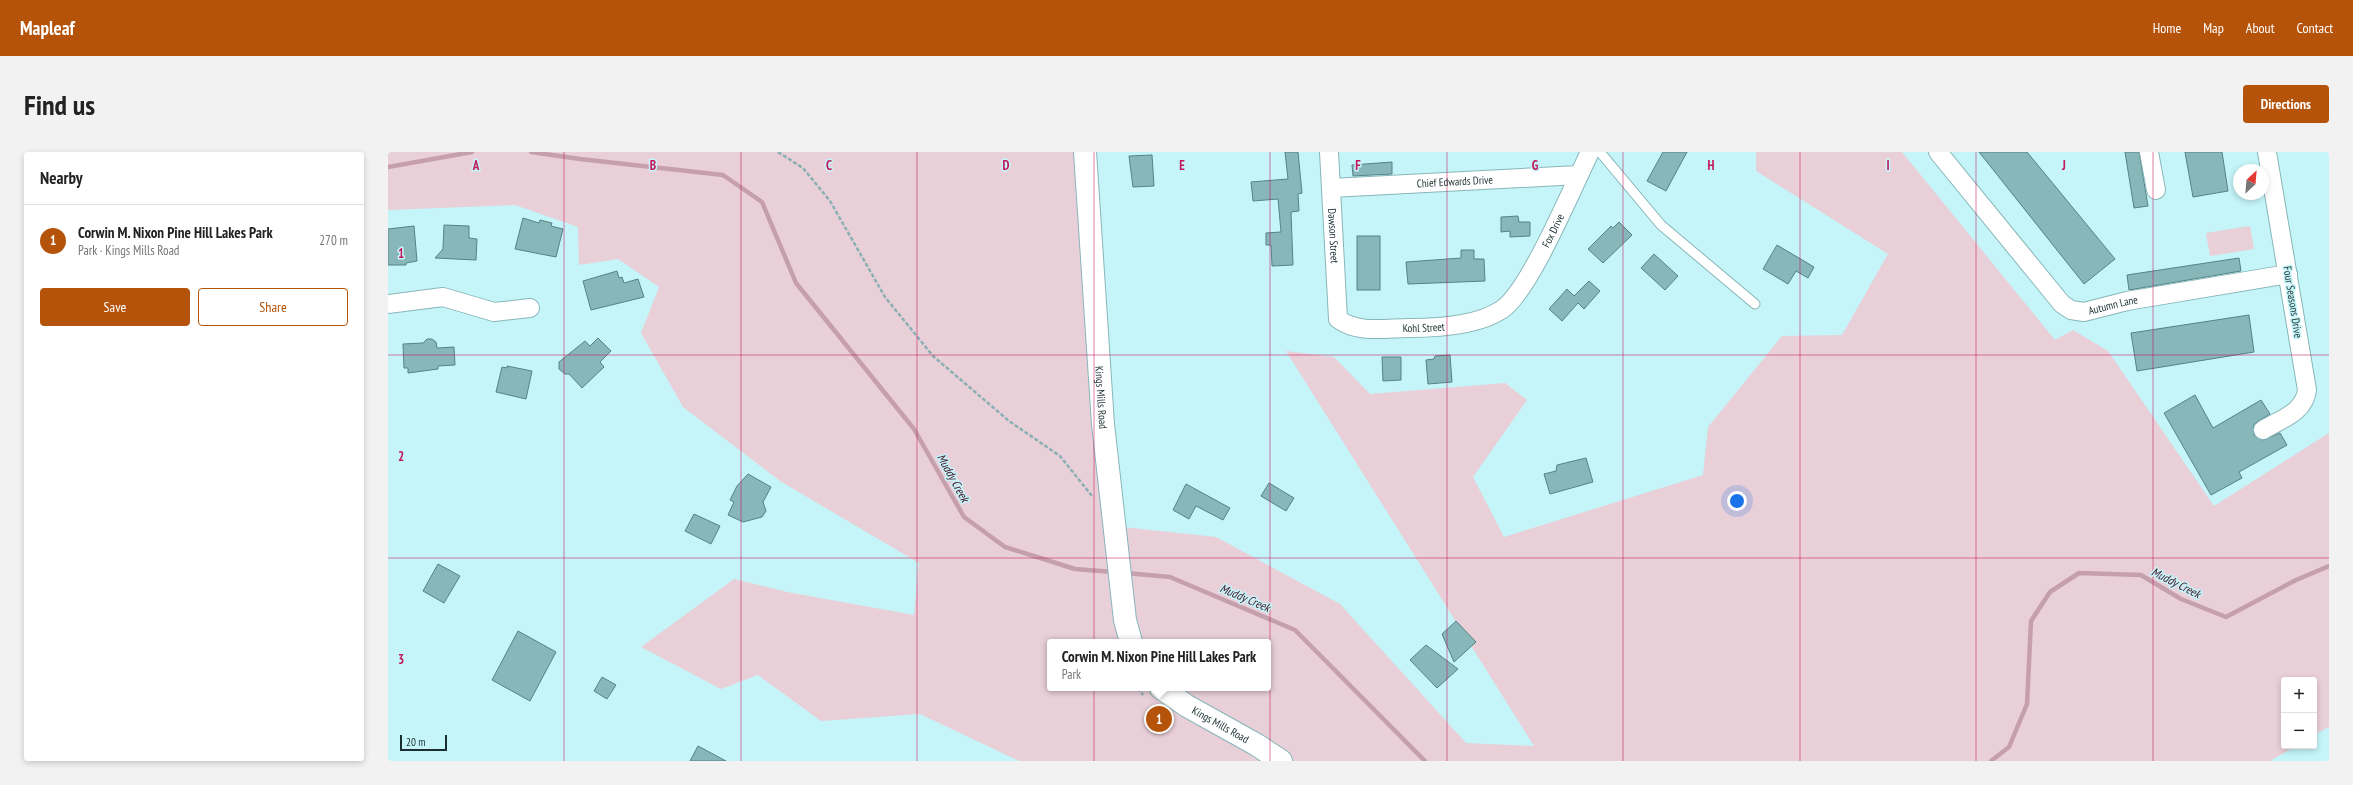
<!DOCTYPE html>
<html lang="en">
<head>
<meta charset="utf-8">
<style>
	:root { --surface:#fff; --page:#f2f2f2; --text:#222; --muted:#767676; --line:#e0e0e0; --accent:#b45309 }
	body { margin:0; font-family:"PT Sans Narrow",sans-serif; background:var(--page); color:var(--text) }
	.controls { position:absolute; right:12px; bottom:12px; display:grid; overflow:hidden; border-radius:4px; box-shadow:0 2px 6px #0003 }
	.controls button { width:36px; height:36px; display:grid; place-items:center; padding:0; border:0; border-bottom:1px solid var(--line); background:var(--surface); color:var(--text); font:20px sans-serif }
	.compass { position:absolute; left:1845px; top:12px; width:36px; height:36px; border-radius:50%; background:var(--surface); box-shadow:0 2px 6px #0003; rotate:26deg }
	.scale { position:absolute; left:12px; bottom:10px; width:47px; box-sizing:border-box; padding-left:4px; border:2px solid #1b2e2f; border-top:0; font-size:11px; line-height:14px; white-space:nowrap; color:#1b2e2f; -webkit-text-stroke:3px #c5f5f8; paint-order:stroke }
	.you { position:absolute; left:1349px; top:349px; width:14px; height:14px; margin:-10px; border:3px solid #fff; border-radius:50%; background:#1a73e8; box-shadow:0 0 0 6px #1a73e833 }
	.badge { display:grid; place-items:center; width:26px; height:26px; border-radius:50%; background:var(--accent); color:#fff; font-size:13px; font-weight:700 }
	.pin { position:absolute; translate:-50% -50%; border:2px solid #fff; box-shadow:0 1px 4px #0006 }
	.popup { position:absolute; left:659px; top:487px; width:224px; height:52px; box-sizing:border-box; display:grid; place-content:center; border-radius:4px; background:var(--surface); filter:drop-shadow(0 1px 3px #0005); font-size:13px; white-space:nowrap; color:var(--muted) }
	.popup b { font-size:15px; color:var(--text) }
	.popup::after { content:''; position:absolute; left:50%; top:100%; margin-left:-8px; border:8px solid transparent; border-top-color:var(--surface) }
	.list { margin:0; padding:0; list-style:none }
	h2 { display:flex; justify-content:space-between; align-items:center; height:52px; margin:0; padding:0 16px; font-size:17px }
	h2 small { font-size:13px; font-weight:400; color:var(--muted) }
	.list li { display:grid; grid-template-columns:26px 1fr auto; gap:12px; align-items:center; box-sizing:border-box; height:72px; padding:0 16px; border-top:1px solid var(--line) }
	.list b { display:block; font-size:15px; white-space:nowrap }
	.list p { margin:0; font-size:13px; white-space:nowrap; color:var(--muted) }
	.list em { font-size:13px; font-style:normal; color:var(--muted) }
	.actions { display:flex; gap:8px; padding:12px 16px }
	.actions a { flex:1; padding:9px 0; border:1px solid var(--accent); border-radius:4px; text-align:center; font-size:14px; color:var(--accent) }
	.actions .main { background:var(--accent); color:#fff }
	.map { position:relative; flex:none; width:1941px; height:609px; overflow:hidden; border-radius:4px }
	header { display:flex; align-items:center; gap:24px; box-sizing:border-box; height:56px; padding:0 20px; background:var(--accent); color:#fff }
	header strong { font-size:19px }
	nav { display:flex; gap:22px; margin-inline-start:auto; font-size:14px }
	.intro { display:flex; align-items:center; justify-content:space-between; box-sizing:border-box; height:96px; padding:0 24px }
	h1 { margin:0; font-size:28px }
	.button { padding:10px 18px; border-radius:4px; background:var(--accent); color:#fff; font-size:14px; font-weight:700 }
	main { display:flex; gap:24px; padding:0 24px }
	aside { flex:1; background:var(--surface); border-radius:4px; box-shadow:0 2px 6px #0003 }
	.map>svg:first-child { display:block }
	.green { fill:#e9cfd8 }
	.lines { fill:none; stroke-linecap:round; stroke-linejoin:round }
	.stream { stroke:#c69fad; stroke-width:4.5 }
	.building { fill:#88b7ba; stroke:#558285 }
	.lane-casing { stroke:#88b6b9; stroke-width:11 }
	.street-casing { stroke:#88b6b9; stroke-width:20 }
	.secondary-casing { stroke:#88b6b9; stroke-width:24 }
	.path { stroke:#8ab0b3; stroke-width:2.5; stroke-dasharray:4 2; stroke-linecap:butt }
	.lane { stroke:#fff; stroke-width:9 }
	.street { stroke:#fff; stroke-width:18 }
	.secondary { stroke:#fff; stroke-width:22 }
	.grid { fill:none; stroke:#c2185b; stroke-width:1; stroke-opacity:0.55 }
	.labels { text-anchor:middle; stroke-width:3; stroke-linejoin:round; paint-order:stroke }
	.street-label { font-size:11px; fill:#1b2e2f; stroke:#c5f5f8 }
	.water-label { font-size:12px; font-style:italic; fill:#48172d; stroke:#c5f5f8 }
	.grid-label { font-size:13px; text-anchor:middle; font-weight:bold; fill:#c2185b; stroke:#c5f5f8; stroke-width:3; stroke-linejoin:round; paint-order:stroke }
</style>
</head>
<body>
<header>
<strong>Mapleaf</strong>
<nav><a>Home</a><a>Map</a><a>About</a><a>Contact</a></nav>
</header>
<div class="intro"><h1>Find us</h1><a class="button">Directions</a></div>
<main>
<aside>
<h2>Nearby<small></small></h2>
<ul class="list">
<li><span class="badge">1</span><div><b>Corwin M. Nixon Pine Hill Lakes Park</b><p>Park · Kings Mills Road</p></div><em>270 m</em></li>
</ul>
<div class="actions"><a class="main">Save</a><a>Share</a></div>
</aside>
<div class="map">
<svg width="1941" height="609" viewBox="0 0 1941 609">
	<rect width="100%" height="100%" fill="#c5f5f8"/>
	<g class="green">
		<path d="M0 0H697L726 374 828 385 952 452 1078 591 1146 594 898 199 946 205 982 242 1117 231 1139 248 1085 325 1116 385 1315 323 1320 275 1394 184 1454 183 1500 102 1368 19V0H1514L1667 188 1685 178 1720 199 1826 354 1941 281V575L1926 583V528H1896V594H1908L1882 609H878L776 536H880V490H754L728 381 747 490H662V536H769L876 609H631L532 562 433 569 370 523 333 537 253 495 346 427 399 440 526 463 531 411 392 329 295 255 253 181 271 135 230 107 191 113 190 75 127 53 0 58Z"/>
		<path d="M1862 74 1866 97 1822 104 1818 81Z"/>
	</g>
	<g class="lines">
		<g class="stream">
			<path d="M143 0 192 7 335 23 374 50 408 131 526 277 576 365 617 395 687 417 725 420"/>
			<path d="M0 15 84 0"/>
			<path d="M738 421 782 425 907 478 1037 609"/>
			<path d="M1603 609 1621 595 1639 552 1643 469 1662 440 1691 421 1753 423 1793 447 1838 465 1908 428 1941 414"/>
		</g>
	</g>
	<g class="building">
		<path d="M897 0H910L914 41 910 42 911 59 903 60 905 113 884 114 883 93H878V81L893 80 890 47 865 49 863 30 900 27Z"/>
		<path d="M1275 0H1299L1278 39 1259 29Z"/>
		<path d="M1591 0H1639L1727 107 1696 132Z"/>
		<path d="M1737 0H1751L1760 54 1746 56Z"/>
		<path d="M1797 0H1834L1840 39 1805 45Z"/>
		<path d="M764 3 766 34 745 35 741 4Z"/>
		<path d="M1004 10V22L965 24 964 13Z"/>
		<path d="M1130 64 1131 70H1142V84L1122 85V79L1113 80V65Z"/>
		<path d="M135 66 151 71 152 68 164 71 163 74 175 77 168 105 127 97Z"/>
		<path d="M1231 70 1244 83 1215 111 1200 97 1223 74 1225 76Z"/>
		<path d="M56 73 81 74V86L89 87 88 108 47 106 55 97Z"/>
		<path d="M26 74 29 109 18 111V113H0V77Z"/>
		<rect x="969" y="84" width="23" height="54"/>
		<path d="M1389 93 1426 115 1420 126 1408 119 1400 132 1375 117Z"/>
		<path d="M1073 98H1086V107H1096L1097 129 1020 132 1018 110 1073 106Z"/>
		<path d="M1266 102 1290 124 1277 138 1253 116Z"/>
		<path d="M1851 106 1853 119 1741 138 1739 123Z"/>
		<path d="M229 119 231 126 234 125 236 131 250 127 256 145 203 158 195 129Z"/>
		<path d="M1201 129 1212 139 1196 157 1190 151 1174 169 1161 157 1179 137 1186 144Z"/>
		<path d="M1861 163 1866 200 1749 219 1743 181Z"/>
		<path d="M210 186 223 199 212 210 216 215 194 236 181 222H177L171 217V210L197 189 202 194Z"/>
		<path d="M39 187H44L48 190 49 196 66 195 67 213 50 214V217L20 221V216H16L15 192 35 191Z"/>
		<path d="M1062 203 1064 230 1040 232 1038 208 1046 207 1047 204Z"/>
		<path d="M994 205H1013V228L995 229Z"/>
		<path d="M119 214 144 219 138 247 108 240 114 215 119 216Z"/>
		<path d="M1807 243 1825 276 1873 248 1882 262 1866 272V283L1875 288 1892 281 1899 293 1851 320 1854 326 1823 343 1776 261Z"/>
		<path d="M1198 306 1205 330 1162 342 1156 322 1168 319 1169 313Z"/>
		<path d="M360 322 383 335 375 350 378 359 374 365 355 370 340 363 346 350 342 348 349 334Z"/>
		<path d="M881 331 906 346 898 359 873 344Z"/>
		<path d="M798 332 842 356 835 368 808 354 801 367 785 358Z"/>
		<path d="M306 362 332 374 323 392 297 379Z"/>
		<path d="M50 412 72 424 56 451 35 439Z"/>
		<path d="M1068 469 1088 490 1066 510 1054 482Z"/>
		<path d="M130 479 168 500 142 549 104 528Z"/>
		<path d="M1038 493 1070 517 1049 536 1022 508Z"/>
		<path d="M214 525 228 533 219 547 206 539Z"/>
		<path d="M310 594 338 609H302Z"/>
	</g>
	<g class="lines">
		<g class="lane-casing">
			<path id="lane" d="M1212 0 1273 73 1367 152"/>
		</g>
		<g class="street-casing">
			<g id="street">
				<path id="s1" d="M941 0 950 167C970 182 998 176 1021 176 1049 176 1089 174 1113 158 1141 141 1185 34 1202 0"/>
				<path id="s2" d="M1550 0 1674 152 1683 158 1696 160 1739 149 1900 122"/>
				<path d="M1761 0 1768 38"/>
				<path id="s3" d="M943 36 1191 23"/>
				<path d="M0 152 55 145 106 160 142 156"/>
				<path d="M1875 278C1893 267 1916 261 1919 238L1879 0"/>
			</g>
		</g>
		<g class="secondary-casing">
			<g id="secondary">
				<path id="s4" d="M697 0 715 272 737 468 743 490"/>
				<path id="s5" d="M773 536 799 554 869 593 893 609"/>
			</g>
		</g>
		<g class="path">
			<path d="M390 0 415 16 442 49 497 145 545 204 621 269 672 304 704 344"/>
			<path d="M750 536 755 543"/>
		</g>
		<use href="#lane" class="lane"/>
		<use href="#street" class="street"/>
		<use href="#secondary" class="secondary"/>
	</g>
	<path class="grid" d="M176 0V609M353 0V609M529 0V609M706 0V609M882 0V609M1059 0V609M1235 0V609M1412 0V609M1588 0V609M1765 0V609M0 203H1941M0 406H1941"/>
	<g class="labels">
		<g class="street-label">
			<text dy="4" stroke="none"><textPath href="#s3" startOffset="124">Chief Edwards Drive</textPath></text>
			<text dy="4" stroke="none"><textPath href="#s1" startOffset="431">Fox Drive</textPath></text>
			<text dy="4" stroke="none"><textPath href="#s1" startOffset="84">Dawson Street</textPath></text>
			<text transform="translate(1905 150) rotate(81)" y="4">Four Seasons Drive</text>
			<text dy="4" stroke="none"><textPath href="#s2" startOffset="250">Autumn Lane</textPath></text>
			<text dy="4" stroke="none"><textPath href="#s1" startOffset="255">Kohl Street</textPath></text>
			<text dy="4" stroke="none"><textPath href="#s4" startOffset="246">Kings Mills Road</textPath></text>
			<text dy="4" stroke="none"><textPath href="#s5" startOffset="70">Kings Mills Road</textPath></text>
		</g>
		<g class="water-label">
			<text transform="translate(565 326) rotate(61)" y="4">Muddy Creek</text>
			<text transform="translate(1788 431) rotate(27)" y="4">Muddy Creek</text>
			<text transform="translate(857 446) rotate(23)" y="4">Muddy Creek</text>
		</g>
	</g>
	<g class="grid-label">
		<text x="88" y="18">A</text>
		<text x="265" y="18">B</text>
		<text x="441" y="18">C</text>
		<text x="618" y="18">D</text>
		<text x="794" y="18">E</text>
		<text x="970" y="18">F</text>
		<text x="1147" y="18">G</text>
		<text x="1323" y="18">H</text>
		<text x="1500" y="18">I</text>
		<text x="1676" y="18">J</text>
		<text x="13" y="106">1</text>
		<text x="13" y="309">2</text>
		<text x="13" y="512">3</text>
	</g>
</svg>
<div class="controls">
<button>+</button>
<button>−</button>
</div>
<svg class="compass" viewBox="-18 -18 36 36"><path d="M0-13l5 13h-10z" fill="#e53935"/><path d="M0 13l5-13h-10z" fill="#767676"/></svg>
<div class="scale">20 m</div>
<div class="you"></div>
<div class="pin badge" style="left:771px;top:567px">1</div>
<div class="popup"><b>Corwin M. Nixon Pine Hill Lakes Park</b>Park</div>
</div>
</main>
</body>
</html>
